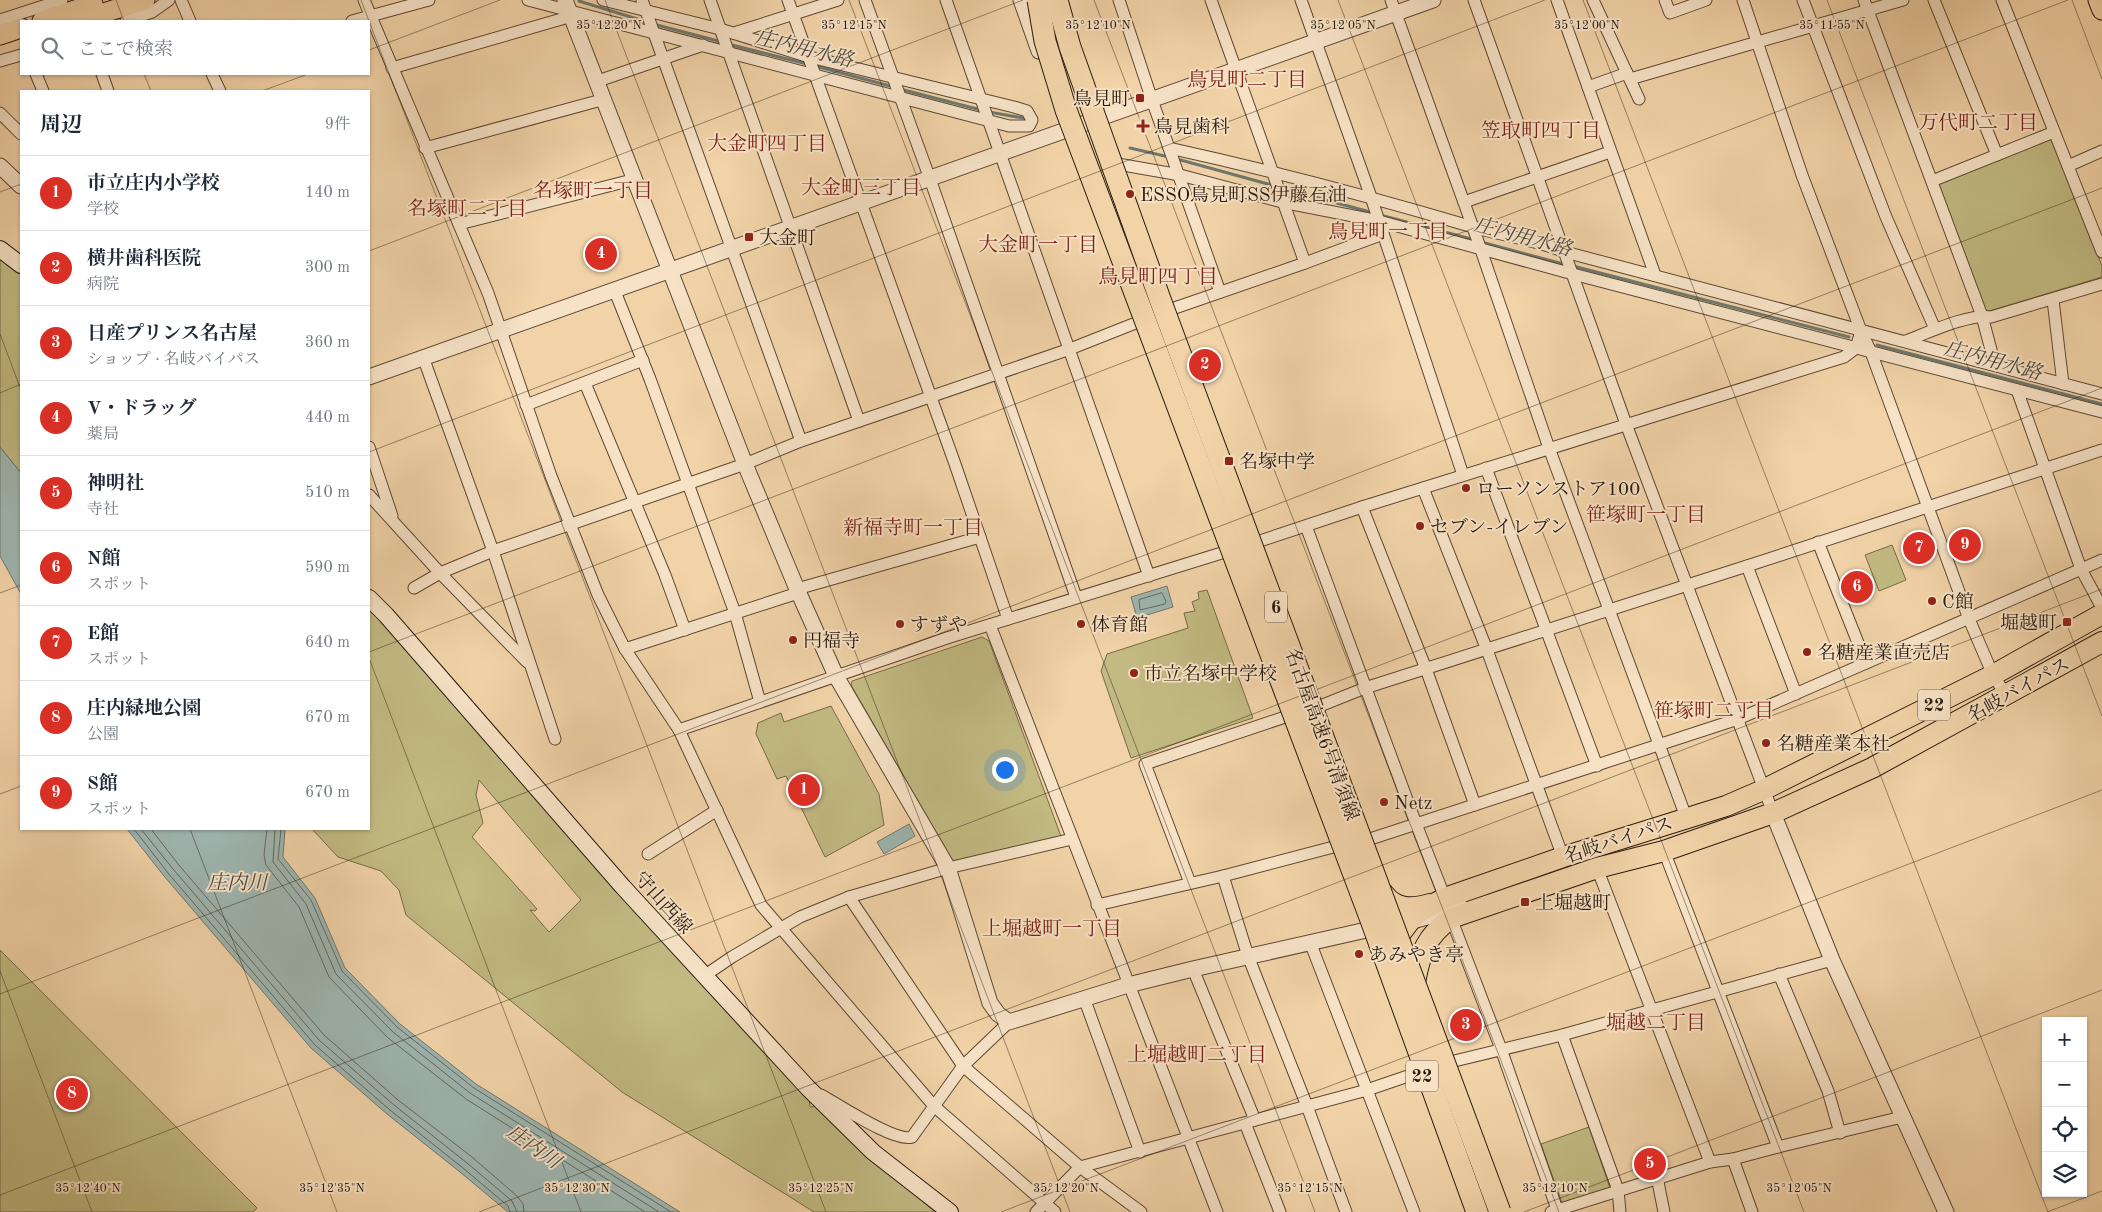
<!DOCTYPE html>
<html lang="ja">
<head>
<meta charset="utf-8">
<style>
	:root { --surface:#fff; --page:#f2f2f3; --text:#1f2937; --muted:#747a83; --line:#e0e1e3; --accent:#d93025 }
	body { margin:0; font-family:"Old Standard TT","Noto Serif JP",serif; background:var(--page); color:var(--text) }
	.controls { position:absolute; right:15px; bottom:15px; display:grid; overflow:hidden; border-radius:0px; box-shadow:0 1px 4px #0004 }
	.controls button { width:45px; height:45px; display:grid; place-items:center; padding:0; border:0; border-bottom:1px solid var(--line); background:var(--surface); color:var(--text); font:25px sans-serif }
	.you { position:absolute; left:1004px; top:769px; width:18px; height:18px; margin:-12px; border:4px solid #fff; border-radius:50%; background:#1a73e8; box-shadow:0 0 0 8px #1a73e833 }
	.badge { display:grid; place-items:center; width:32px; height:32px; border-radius:50%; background:var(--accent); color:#fff; font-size:16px; font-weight:700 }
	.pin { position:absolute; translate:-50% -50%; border:2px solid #fff; box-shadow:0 1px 5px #0006 }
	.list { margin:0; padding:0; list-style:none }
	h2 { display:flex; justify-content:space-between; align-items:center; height:65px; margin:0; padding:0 20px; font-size:21px }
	h2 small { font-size:16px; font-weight:400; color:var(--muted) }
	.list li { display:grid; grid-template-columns:32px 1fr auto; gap:15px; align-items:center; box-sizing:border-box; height:75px; padding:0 20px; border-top:1px solid var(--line) }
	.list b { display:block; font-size:19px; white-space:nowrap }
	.list p { margin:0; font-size:16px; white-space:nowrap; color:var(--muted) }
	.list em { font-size:16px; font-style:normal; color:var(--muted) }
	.icon { flex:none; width:28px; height:28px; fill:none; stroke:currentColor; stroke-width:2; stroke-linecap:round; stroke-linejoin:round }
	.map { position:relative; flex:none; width:2102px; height:1212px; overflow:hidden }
	.search { position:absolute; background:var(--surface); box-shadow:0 1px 4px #0004; left:20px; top:20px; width:350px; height:55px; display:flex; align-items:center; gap:12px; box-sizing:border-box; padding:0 18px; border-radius:0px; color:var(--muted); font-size:19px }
	.panel { position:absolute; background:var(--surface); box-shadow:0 1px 4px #0004; left:20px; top:90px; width:350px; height:740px; border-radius:0px }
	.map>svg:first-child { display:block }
	.green { fill:#c2ba82; stroke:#766a48; fill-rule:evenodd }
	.water { fill:#9eb6b1; stroke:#6f786f }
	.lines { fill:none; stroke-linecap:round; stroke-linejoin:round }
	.shore { stroke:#64685f; stroke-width:1 }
	.stream { stroke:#6f786f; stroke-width:3 }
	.minor-casing { stroke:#5b4834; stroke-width:13 }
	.tertiary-casing { stroke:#5b4834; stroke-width:17 }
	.secondary-casing { stroke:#291a0d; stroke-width:18 }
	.primary-casing { stroke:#291a0d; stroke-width:21 }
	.trunk-casing { stroke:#291a0d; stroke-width:22 }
	.minor { stroke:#f7e2c6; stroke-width:11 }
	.tertiary { stroke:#f7e2c6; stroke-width:15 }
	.secondary { stroke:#f7e2c6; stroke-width:16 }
	.primary { stroke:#f2d3a8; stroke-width:19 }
	.trunk { stroke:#f2d3a8; stroke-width:20 }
	.motorway-bridge-casing { stroke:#291a0d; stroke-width:23; stroke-linecap:butt }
	.motorway-bridge { stroke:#f2d3a8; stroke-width:21 }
	.ticks { fill:none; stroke:#291a0d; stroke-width:1; stroke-opacity:0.45 }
	.poi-dot { fill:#8f2418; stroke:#f7e2c6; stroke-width:2 }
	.labels { text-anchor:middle; stroke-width:4; stroke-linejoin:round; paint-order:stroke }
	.shield { fill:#f7e2c6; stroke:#675644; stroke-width:1 }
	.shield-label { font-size:18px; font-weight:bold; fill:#291a0d }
	.poi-label { font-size:19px; fill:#291a0d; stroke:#f7e2c6; text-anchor:start }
	.street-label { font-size:19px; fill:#291a0d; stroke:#f7e2c6 }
	.water-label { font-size:20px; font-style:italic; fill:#4c493e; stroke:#f7e2c6 }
	.neighbourhood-label { font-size:20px; fill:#7a1f14; stroke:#f7e2c6 }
	.ticks-label { font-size:12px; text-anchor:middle; fill:#291a0d; stroke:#f7e2c6; stroke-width:4; stroke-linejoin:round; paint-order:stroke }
</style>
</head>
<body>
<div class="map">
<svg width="2102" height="1212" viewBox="0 0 2102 1212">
	<rect width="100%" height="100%" fill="#f2d3a8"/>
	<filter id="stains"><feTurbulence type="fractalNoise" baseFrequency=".004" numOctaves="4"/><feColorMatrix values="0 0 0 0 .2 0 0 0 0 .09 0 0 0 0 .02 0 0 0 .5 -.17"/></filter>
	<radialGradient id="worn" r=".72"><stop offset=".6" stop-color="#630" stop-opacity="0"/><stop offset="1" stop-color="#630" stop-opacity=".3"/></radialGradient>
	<g class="green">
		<path d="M2052 138 2102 266V277L1986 312 1938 184Z"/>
		<path d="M0 249 21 265V473L0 447Z"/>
		<path d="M1892 545 1906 580 1879 591 1865 555Z"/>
		<path d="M1207 590 1253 718 1131 758 1101 671 1107 654 1188 628 1184 613 1195 611 1192 602 1199 599 1198 592Z"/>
		<path d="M369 597 808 1088 810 1107 819 1106 852 1140 935 1212H814L622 1092 406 915 399 890 381 871 338 857 312 829H369ZM479 780 581 900 549 932 530 910 535 911 537 909 472 837 483 823 476 795Z"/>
		<path d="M982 637 989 641 1062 839 955 865 851 685 852 681Z"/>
		<path d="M831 706 879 794 884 825 825 857 786 776 777 779 756 734 758 723 781 713 784 722Z"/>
		<path d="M0 950 257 1208 253 1212H0Z"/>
		<path d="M1589 1127 1611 1191 1562 1203 1541 1144Z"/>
	</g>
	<g class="water">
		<path d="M0 447 21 473V594L0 556Z"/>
		<path d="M1167 586 1173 607 1137 618 1131 597Z"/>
		<path d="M909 824 915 836 884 854 877 842Z"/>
		<path d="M127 829H285L283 857 315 898 345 968 400 1024 476 1084 680 1212H508L460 1172 387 1114 311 1048 164 876Z"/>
	</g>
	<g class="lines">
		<g class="shore">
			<path d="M1162 593 1166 601 1165 604 1140 610 1139 600Z"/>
			<path d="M134 829 168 873 315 1045 390 1110 463 1168 508 1206 510 1212"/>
			<path d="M141 829 173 869 319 1040 394 1105 467 1163 512 1201 517 1212"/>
			<path d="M151 829 178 864 324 1035 398 1100 472 1157 517 1196 523 1204 524 1212"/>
			<path d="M267 829 264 855 266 865 299 907 329 977 387 1037 466 1099 645 1212"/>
			<path d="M275 829 273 862 306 904 336 974 393 1032 470 1093 659 1212"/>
			<path d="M281 829 278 859 311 900 342 971 397 1027 474 1088 671 1212"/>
		</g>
		<g class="stream">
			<path d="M579 1 647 22"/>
			<path d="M653 24 722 42"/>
			<path d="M728 44 807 64"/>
			<path d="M815 66 894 87"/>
			<path d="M900 89 981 110"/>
			<path d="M989 112 1023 118"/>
			<path d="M1130 148 1169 157"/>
			<path d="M1177 159 1275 186"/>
			<path d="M1281 188 1374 213"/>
			<path d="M1380 215 1475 240"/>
			<path d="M1481 242 1567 265"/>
			<path d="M1573 266 1849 337"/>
			<path d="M1877 345 2102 404"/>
		</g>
		<g class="minor-casing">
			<g id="minor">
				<path d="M181 0 190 21"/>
				<path d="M364 0 488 293 551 476 598 595 625 649 679 730 761 905 934 1106 1055 1212"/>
				<path d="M528 0 1009 126H1029L1032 120 1027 111 1014 107 806 56 720 29 603 0"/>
				<path d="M642 0 801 441"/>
				<path d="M710 0 859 421"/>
				<path d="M788 0 955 464 1008 619"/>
				<path d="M865 0 930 179 1076 597"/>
				<path d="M946 0 1149 576"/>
				<path d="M1119 0 1152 100 1220 292"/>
				<path d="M1211 0 1305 263"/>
				<path d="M1301 0 1371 197 1463 475"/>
				<path d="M1391 0 1480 247 1549 448 1686 817"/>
				<path d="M1474 0 1626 424 1773 813"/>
				<path d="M1557 0 1655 275"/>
				<path d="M1593 0 1639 99"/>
				<path d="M1665 0 1670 13 1706 0"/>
				<path d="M1743 0 1802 175 1861 331 1871 352 1969 619 1993 675 2006 695"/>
				<path d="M1803 0 1886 217 1935 329"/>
				<path d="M1864 0 1982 316 1995 365"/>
				<path d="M1934 0 1997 155"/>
				<path d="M2002 0 2102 252"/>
				<path d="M0 20 62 0"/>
				<path d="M126 21 152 12 169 0"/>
				<path d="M352 21 429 0"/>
				<path d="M734 33 838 0"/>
				<path d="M0 61 21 55"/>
				<path d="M392 68 572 16"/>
				<path d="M36 74 43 91"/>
				<path d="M102 74 108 91"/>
				<path d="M212 74 220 91"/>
				<path d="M1630 79 1903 0"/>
				<path d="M598 81 703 45"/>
				<path d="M1588 87 1627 73"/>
				<path d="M0 113 21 134"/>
				<path d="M425 148 605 99"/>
				<path d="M1169 148C1269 170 1368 196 1466 225 1499 235 1533 239 1565 252L2102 394"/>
				<path d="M1112 163 1180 175 1282 202 1379 221 1573 274 2102 412"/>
				<path d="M2068 166 2102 151"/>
				<path d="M1932 181 2054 132"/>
				<path d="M1464 202 1610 152"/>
				<path d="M459 224 636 179"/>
				<path d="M614 289 650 379 735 613 760 702"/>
				<path d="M2053 300 2063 384"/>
				<path d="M1906 341C1927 333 1970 313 1991 317L2102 284"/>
				<path d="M423 357 493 551 555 739"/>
				<path d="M585 383 665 575 685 630"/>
				<path d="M2017 390 2081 569 2102 608"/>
				<path d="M526 405 643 360"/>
				<path d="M369 447 392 516"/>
				<path d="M1486 468 1597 766"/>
				<path d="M1423 488 1487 650 1563 857"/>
				<path d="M369 495 440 573 527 662"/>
				<path d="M1362 507 1426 669 1475 805"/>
				<path d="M1306 526 1416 824 1445 898"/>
				<path d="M1818 542 1866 663"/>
				<path d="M1747 566 1796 694"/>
				<path d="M414 588 440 573 493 551 745 464 801 441 1070 349 1166 311 1305 263 1383 234"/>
				<path d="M797 589 980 537"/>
				<path d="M990 625 1217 1212"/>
				<path d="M625 649 798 593"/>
				<path d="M1315 708 1365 688 1747 566 2102 450"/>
				<path d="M679 730 947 638 1254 543 1362 507 1844 357 1856 348 1861 331"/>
				<path d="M1364 841 1738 719 2102 560"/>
				<path d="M1664 851 1778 1147"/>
				<path d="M648 854 717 810"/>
				<path d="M1597 868 1710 1162"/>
				<path d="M1223 876 1248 956 1307 1106 1346 1212"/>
				<path d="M1190 883 1145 764 1291 715"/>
				<path d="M849 897 963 1066 1080 1167 1141 1212"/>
				<path d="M1097 905 1223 876 1341 845"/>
				<path d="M1451 918 1501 1049 1558 1212"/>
				<path d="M1310 942 1414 1212"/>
				<path d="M1193 969 1255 1120"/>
				<path d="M1779 974 1828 1091 1840 1133"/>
				<path d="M704 976 732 957 800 917 849 897 948 868 1072 839"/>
				<path d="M1084 998 1140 1152"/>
				<path d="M1562 1035 1618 1190 1620 1212"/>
				<path d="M821 1095C838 1104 895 1143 912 1137L963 1066 1009 1022"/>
				<path d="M1245 1123 1280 1212"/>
				<path d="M1733 1159 1752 1212"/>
				<path d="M1657 1177 1664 1212"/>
				<path d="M1036 1212 1080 1167 1367 1090 1446 1063 1562 1035 1832 960"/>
				<path d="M1551 1212 1710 1162 1733 1159 1778 1147 1902 1117"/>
			</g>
		</g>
		<g class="tertiary-casing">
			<g id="tertiary">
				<path d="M565 0 745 464 797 589 836 676 948 868 990 1003 998 1014 1009 1022 1128 985 1193 969 1384 926"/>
				<path d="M1021 0 1039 51"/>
				<path d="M0 166 21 186"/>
				<path d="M369 377 1433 0"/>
				<path d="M1773 813 1832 960 1946 1212"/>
				<path d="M1416 920 1462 908"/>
			</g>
		</g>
		<g class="secondary-casing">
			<g id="secondary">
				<path d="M0 249 21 265"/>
				<path d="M369 598 386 615 623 887 808 1088 873 1152 950 1212"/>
			</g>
		</g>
		<g class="primary-casing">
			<g id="primary">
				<path d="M2098 0 2102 10"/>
				<path d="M42 21 93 4"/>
				<path d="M78 21 145 0"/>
				<path d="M0 35 21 28"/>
			</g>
		</g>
		<g class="trunk-casing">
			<g id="trunk">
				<path d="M1384 894C1396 910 1412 909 1430 904"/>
				<path d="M1393 950 1398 937 1410 921 1421 911 1445 898 1563 857 1726 806 1763 790 1993 675 2102 614"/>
				<path d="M1415 982C1421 951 1426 937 1451 918L1597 868 1664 851 1773 813 1872 768 2102 642"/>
			</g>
		</g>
		<use href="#minor" class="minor"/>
		<use href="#tertiary" class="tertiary"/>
		<use href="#secondary" class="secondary"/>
		<use href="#primary" class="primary"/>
		<use href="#trunk" class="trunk"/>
		<g class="motorway-bridge-casing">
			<g id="motorway-bridge">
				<path d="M1038 0 1045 41 1066 110 1371 920 1477 1212"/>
				<path d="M1057 0 1070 47 1161 302 1500 1212"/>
			</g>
		</g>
		<use href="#motorway-bridge" class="motorway-bridge"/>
	</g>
	<path class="ticks" d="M116 0 124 21M361 0 369 21M605 0 1070 1212M849 0 1315 1212M1094 0 1559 1212M1338 0 1804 1212M1583 0 2048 1212M1827 0 2102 716M2072 0 2102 79M369 21 826 1212M369 50 500 0M144 74 151 91M262 91 308 74M0 192 21 184M369 251 1023 0M0 334 21 390M0 393 21 384M369 452 1545 0M0 593 21 585M369 652 2068 0M369 658 581 1212M0 794 21 786M190 829 337 1212M0 971 92 1212M0 994 2102 188M0 1195 2102 388M479 1212 2102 589M1001 1212 2102 790M1524 1212 2102 990M2047 1212 2102 1191"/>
	<g class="poi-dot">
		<rect x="1135" y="93" width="10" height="10" rx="2.5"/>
		<path d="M1140.5 118.5h5v5h5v5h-5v5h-5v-5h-5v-5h5z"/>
		<circle cx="1130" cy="194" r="5"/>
		<rect x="744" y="232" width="10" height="10" rx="2.5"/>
		<rect x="1224" y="456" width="10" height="10" rx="2.5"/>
		<circle cx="1466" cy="488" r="5"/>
		<circle cx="1420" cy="526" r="5"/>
		<circle cx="1932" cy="601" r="5"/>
		<rect x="2062" y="617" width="10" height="10" rx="2.5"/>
		<circle cx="900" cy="624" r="5"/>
		<circle cx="1081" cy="624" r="5"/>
		<circle cx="793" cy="640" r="5"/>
		<circle cx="1807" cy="652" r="5"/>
		<circle cx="1134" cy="673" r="5"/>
		<circle cx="1766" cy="743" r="5"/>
		<circle cx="1384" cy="802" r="5"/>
		<rect x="1520" y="897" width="10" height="10" rx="2.5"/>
		<circle cx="1359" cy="954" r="5"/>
	</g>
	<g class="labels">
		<g class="shield">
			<rect x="1265" y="591.5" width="22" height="31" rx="4"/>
			<rect x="1918" y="689.5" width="32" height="31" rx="4"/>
			<rect x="1406" y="1060.5" width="32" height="31" rx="4"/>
		</g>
		<g class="shield-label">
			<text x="1276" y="613">6</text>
			<text x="1934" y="711">22</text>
			<text x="1422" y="1082">22</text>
		</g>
		<g class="poi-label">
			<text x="1130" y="105" text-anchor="end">鳥見町</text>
			<text x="1154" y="133">鳥見歯科</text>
			<text x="1140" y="201">ESSO鳥見町SS伊藤石油</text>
			<text x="759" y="244">大金町</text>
			<text x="1239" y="468">名塚中学</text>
			<text x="1476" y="495">ローソンストア100</text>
			<text x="1430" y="533">セブン-イレブン</text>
			<text x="1942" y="608">C館</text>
			<text x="2057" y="629" text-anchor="end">堀越町</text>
			<text x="910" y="631">すずや</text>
			<text x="1091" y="631">体育館</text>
			<text x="803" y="647">円福寺</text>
			<text x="1817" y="659">名糖産業直売店</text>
			<text x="1144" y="680">市立名塚中学校</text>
			<text x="1776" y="750">名糖産業本社</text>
			<text x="1394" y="809">Netz</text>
			<text x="1535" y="909">上堀越町</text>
			<text x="1369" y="961">あみやき亭</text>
		</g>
		<g class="street-label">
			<text transform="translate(2018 689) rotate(-29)" y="7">名岐バイパス</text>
			<text transform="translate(1323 734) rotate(70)" y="7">名古屋高速6号清須線</text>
			<text transform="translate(1618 839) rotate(-18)" y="7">名岐バイパス</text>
			<text transform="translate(664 902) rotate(48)" y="7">守山西線</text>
		</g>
		<g class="water-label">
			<text transform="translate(804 48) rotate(14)" y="7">庄内用水路</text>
			<text transform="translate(1523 236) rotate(15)" y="7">庄内用水路</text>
			<text transform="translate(1993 360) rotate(15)" y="7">庄内用水路</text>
			<text x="237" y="889">庄内川</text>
			<text transform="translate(534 1146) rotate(35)" y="7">庄内川</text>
		</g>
		<g class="neighbourhood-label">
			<text x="1247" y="86">鳥見町二丁目</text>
			<text x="1978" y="129">万代町二丁目</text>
			<text x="1541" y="137">笠取町四丁目</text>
			<text x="767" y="150">大金町四丁目</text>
			<text x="861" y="194">大金町三丁目</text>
			<text x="593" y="197">名塚町一丁目</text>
			<text x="467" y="215">名塚町二丁目</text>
			<text x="1388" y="238">鳥見町一丁目</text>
			<text x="1038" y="251">大金町一丁目</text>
			<text x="1158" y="283">鳥見町四丁目</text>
			<text x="1646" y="521">笹塚町一丁目</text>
			<text x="913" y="534">新福寺町一丁目</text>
			<text x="1714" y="717">笹塚町二丁目</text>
			<text x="1052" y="935">上堀越町一丁目</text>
			<text x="1656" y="1029">堀越二丁目</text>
			<text x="1197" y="1061">上堀越町二丁目</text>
		</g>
	</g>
	<g class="ticks-label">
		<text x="854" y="29">35°12'15"N</text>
		<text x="1343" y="29">35°12'05"N</text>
		<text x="1587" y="29">35°12'00"N</text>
		<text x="609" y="29">35°12'20"N</text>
		<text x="1098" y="29">35°12'10"N</text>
		<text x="1832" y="29">35°11'55"N</text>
		<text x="88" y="1192">35°12'40"N</text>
		<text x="332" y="1192">35°12'35"N</text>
		<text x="577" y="1192">35°12'30"N</text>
		<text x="821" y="1192">35°12'25"N</text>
		<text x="1066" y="1192">35°12'20"N</text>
		<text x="1310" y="1192">35°12'15"N</text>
		<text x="1555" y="1192">35°12'10"N</text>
		<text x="1799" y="1192">35°12'05"N</text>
	</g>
	<rect width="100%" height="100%" filter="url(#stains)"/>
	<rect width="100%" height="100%" fill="url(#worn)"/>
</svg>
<div class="controls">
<button>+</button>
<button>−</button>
<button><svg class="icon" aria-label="locate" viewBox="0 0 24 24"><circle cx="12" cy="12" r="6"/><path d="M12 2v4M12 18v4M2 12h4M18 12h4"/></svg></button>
<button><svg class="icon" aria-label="layers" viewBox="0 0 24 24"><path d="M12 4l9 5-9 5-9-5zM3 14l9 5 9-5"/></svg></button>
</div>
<div class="you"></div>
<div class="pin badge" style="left:804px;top:790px">1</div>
<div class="pin badge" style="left:1205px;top:365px">2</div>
<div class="pin badge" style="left:1466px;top:1025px">3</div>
<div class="pin badge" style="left:601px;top:254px">4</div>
<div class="pin badge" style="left:1650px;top:1164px">5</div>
<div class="pin badge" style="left:1857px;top:587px">6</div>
<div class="pin badge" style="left:1919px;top:548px">7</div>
<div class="pin badge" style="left:72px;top:1094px">8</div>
<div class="pin badge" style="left:1965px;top:545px">9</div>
<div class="search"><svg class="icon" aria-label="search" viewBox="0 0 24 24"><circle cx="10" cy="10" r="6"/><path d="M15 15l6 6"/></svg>ここで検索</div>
<section class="panel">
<h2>周辺<small>9件</small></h2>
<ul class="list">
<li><span class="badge">1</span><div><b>市立庄内小学校</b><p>学校</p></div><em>140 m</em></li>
<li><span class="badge">2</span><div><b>横井歯科医院</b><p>病院</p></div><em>300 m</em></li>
<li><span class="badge">3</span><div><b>日産プリンス名古屋</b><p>ショップ · 名岐バイパス</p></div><em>360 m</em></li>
<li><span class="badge">4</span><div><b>V・ドラッグ</b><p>薬局</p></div><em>440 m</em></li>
<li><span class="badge">5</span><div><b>神明社</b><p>寺社</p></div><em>510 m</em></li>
<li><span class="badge">6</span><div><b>N館</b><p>スポット</p></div><em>590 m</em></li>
<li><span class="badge">7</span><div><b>E館</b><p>スポット</p></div><em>640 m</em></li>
<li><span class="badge">8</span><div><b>庄内緑地公園</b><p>公園</p></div><em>670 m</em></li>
<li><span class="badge">9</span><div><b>S館</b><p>スポット</p></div><em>670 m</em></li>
</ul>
</section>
</div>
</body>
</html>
